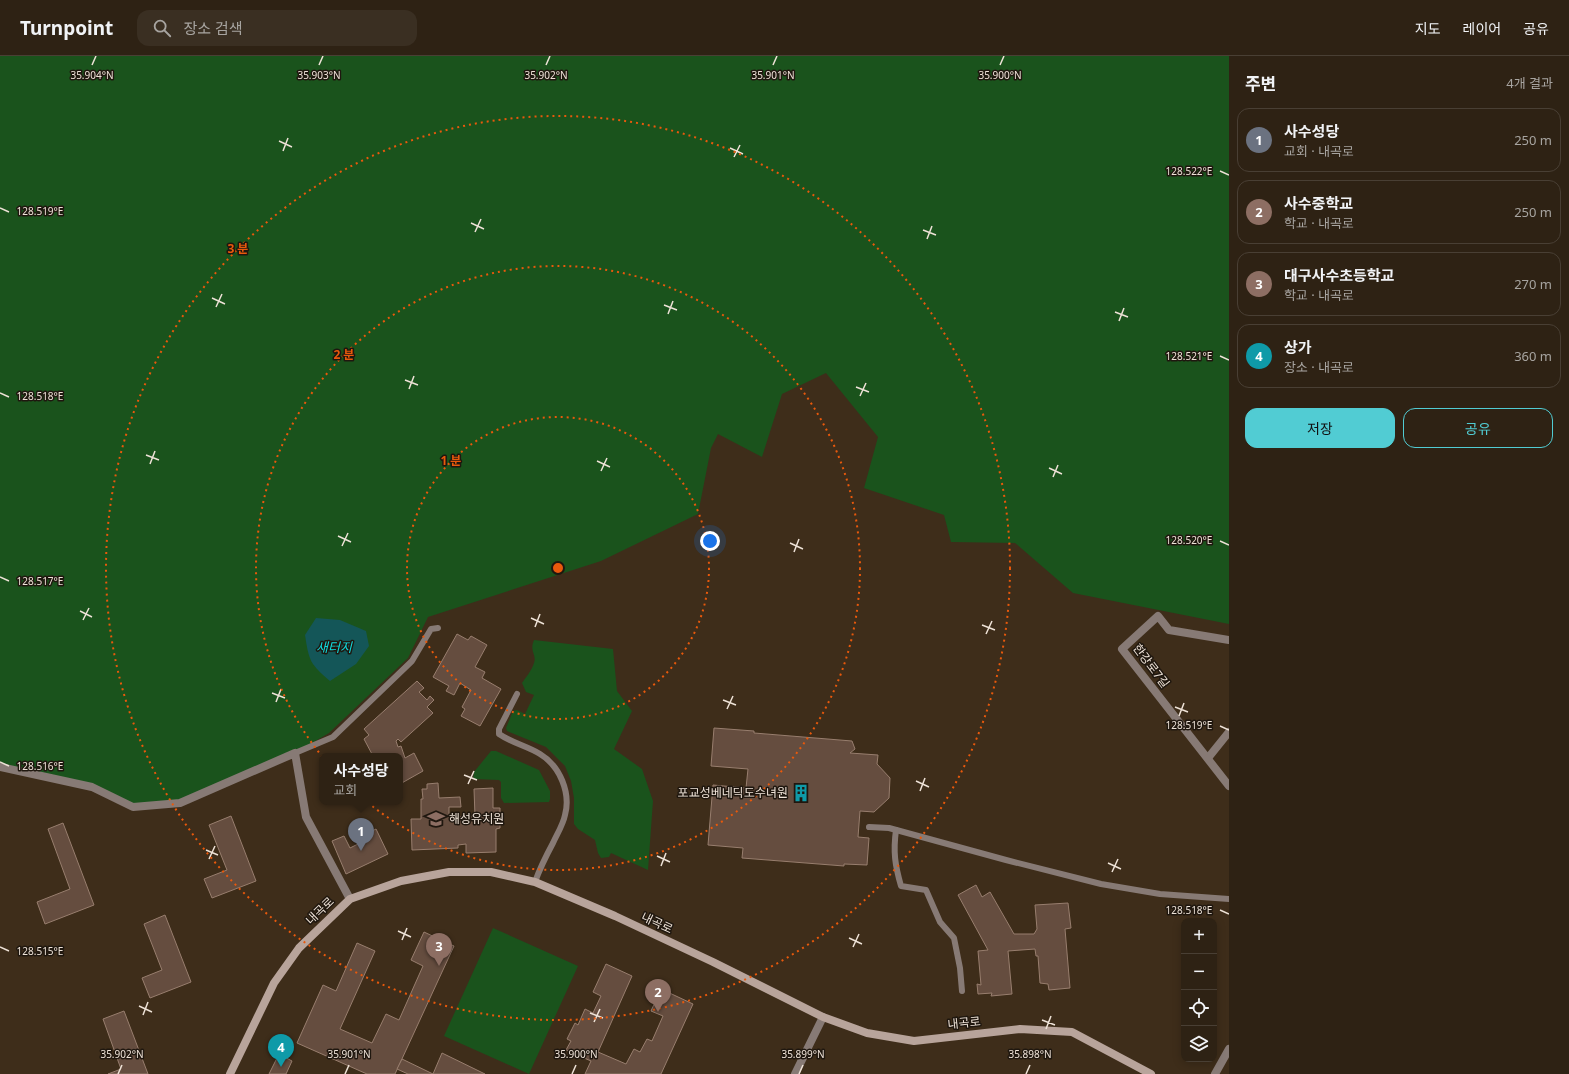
<!DOCTYPE html>
<html lang="ko">
<head>
<meta charset="utf-8">
<style>
	:root { --surface:#2e2214; --page:#3a2f22; --text:#f1f3f6; --muted:#a7a4a0; --line:#493f34; --accent:#51ccd3 }
	body { margin:0; font-family:"Noto Sans","Noto Sans KR",sans-serif; background:var(--page); color:var(--text) }
	.controls { position:absolute; right:12px; bottom:12px; display:grid; overflow:hidden; border-radius:8px; box-shadow:0 2px 10px #0003 }
	.controls button { width:36px; height:36px; display:grid; place-items:center; padding:0; border:0; border-bottom:1px solid var(--line); background:var(--surface); color:var(--text); font:20px sans-serif }
	.you { position:absolute; left:710px; top:485px; width:14px; height:14px; margin:-10px; border:3px solid #fff; border-radius:50%; background:#1a73e8; box-shadow:0 0 0 6px #1a73e833 }
	.badge { display:grid; place-items:center; width:26px; height:26px; border-radius:50%; background:var(--accent); color:#fff; font-size:13px; font-weight:700 }
	.pin { position:absolute; translate:-50% -33px; filter:drop-shadow(0 1px 2px #0008) }
	.pin::after { content:''; position:absolute; top:21px; width:14px; height:12px; background:inherit; clip-path:polygon(0 0,100% 0,50% 100%) }
	.popup { position:absolute; left:319px; top:697px; width:84px; height:52px; box-sizing:border-box; display:grid; place-content:center; border-radius:8px; background:var(--surface); filter:drop-shadow(0 1px 3px #0005); font-size:13px; white-space:nowrap; color:var(--muted) }
	.popup b { font-size:15px; color:var(--text) }
	.popup::after { content:''; position:absolute; left:50%; top:100%; margin-left:-8px; border:8px solid transparent; border-top-color:var(--surface) }
	.list { margin:0; padding:0; list-style:none }
	h2 { display:flex; justify-content:space-between; align-items:center; height:52px; margin:0; padding:0 16px; font-size:17px }
	h2 small { font-size:13px; font-weight:400; color:var(--muted) }
	.list li { display:grid; grid-template-columns:26px 1fr auto; gap:12px; align-items:center; box-sizing:border-box; height:64px; margin:0 8px 8px; padding:0 8px; border:1px solid var(--line); border-radius:12px }
	.list b { display:block; font-size:15px; white-space:nowrap }
	.list p { margin:0; font-size:13px; white-space:nowrap; color:var(--muted) }
	.list em { font-size:13px; font-style:normal; color:var(--muted) }
	.actions { display:flex; gap:8px; padding:12px 16px }
	.actions a { flex:1; padding:9px 0; border:1px solid var(--accent); border-radius:12px; text-align:center; font-size:14px; color:var(--accent) }
	.actions .main { background:var(--accent); color:#111 }
	.icon { flex:none; width:22px; height:22px; fill:none; stroke:currentColor; stroke-width:2; stroke-linecap:round; stroke-linejoin:round }
	.map { position:relative; flex:none; width:1229px; height:1018px; overflow:hidden }
	header { display:flex; align-items:center; gap:24px; box-sizing:border-box; height:56px; padding:0 20px; background:var(--surface); border-bottom:1px solid var(--line) }
	header strong { font-size:19px }
	nav { display:flex; gap:22px; margin-inline-start:auto; font-size:14px }
	.search { width:280px; height:36px; background:var(--page); display:flex; align-items:center; gap:10px; box-sizing:border-box; padding:0 14px; border-radius:12px; color:var(--muted); font-size:15px }
	main { display:flex }
	aside { flex:1; background:var(--surface) }
	.map>svg:first-child { display:block }
	.green { fill:#1a531c }
	.water { fill:#145658 }
	.building { fill:#654d3f; stroke:#987e6e }
	.lines { fill:none; stroke-linecap:round; stroke-linejoin:round }
	.service { stroke:#877a75; stroke-width:6 }
	.minor { stroke:#877a75; stroke-width:8 }
	.tertiary { stroke:#877a75; stroke-width:8 }
	.secondary { stroke:#b8a49b; stroke-width:8 }
	.ticks { fill:none; stroke:#eee2d7; stroke-width:1.5 }
	.ring { fill:none; stroke:#e8590c; stroke-width:2; stroke-dasharray:2 4 }
	.labels { text-anchor:middle; stroke-width:3; stroke-linejoin:round; paint-order:stroke }
	.street-label { font-size:12px; fill:#eee2d7; stroke:#1f170f }
	.poi-label { font-size:12px; fill:#eee2d7; stroke:#1f170f; text-anchor:end }
	.water-label { font-size:13px; font-style:italic; fill:#10dadd; stroke:#1f170f }
	.ticks-label { font-size:10px; text-anchor:middle; fill:#eee2d7; stroke:#1f170f; stroke-width:3; stroke-linejoin:round; paint-order:stroke }
	.centre { fill:#e8590c; stroke:#1f170f; stroke-width:2 }
	.ring-label { font-size:12px; text-anchor:middle; font-weight:bold; fill:#e8590c; stroke:#1f170f; stroke-width:3; stroke-linejoin:round; paint-order:stroke }
</style>
</head>
<body>
<header>
<strong>Turnpoint</strong>
<div class="search"><svg class="icon" aria-label="search" viewBox="0 0 24 24"><circle cx="10" cy="10" r="6"/><path d="M15 15l6 6"/></svg>장소 검색</div>
<nav><a>지도</a><a>레이어</a><a>공유</a></nav>
</header>
<main>
<div class="map">
<svg width="1229" height="1018" viewBox="0 0 1229 1018">
	<rect width="100%" height="100%" fill="#3e2d1a"/>
	<g class="green">
		<path d="M0 0H1229V568L1073 537 1015 487 951 486 944 459 864 432 878 381 826 317 782 338 762 401 718 378 711 392 698 458 601 505 428 561 408 602 329 677 295 697 180 747 133 751 92 731 0 711Z"/>
		<path d="M534 584 613 593 617 635 632 655 614 693 642 713 653 745 648 814 611 797 609 801 601 802 598 797 595 784 578 773 574 768V742L571 725 565 710 546 691 507 675 506 672 513 655 517 654 525 658 534 639 526 636 522 627C526 621 532 614 534 607 537 598 529 596 534 584Z"/>
		<path d="M491 695H496L539 714 550 735V743L549 746 504 747 501 742V726L499 724 473 723 474 716Z"/>
		<path d="M493 872 578 910 529 1018 444 980Z"/>
	</g>
	<path class="water" d="M316 562 340 564 366 575 369 590 356 608 330 625C310 608 309 605 305 579Z"/>
	<g class="building">
		<path d="M457 578 468 584 471 580 487 589 475 611 485 616 482 622 501 633 480 670 461 660 465 653 462 651 471 634 460 627 454 639 446 635 449 630 433 621Z"/>
		<path d="M417 625 424 632 419 636 427 644 430 640 434 644 427 651 433 657 401 686 398 683 396 685 398 691 401 690 405 702 414 697 423 715 400 728V700H373L364 683 369 679 364 673Z"/>
		<path d="M714 672 754 675V677L852 685 855 693 850 697 878 699 877 708 890 722 889 742 874 756 860 755 858 781 869 782 867 809 844 808V810L742 802 743 792 708 789 713 729 746 732 748 713 711 710Z"/>
		<path d="M438 727 439 742 460 741 461 751H449V761L475 760 474 733 493 732V752H500V772L496 773V796L466 797V788L458 789V792L412 794 411 763H421V743H423L422 733H427V728Z"/>
		<path d="M231 760 256 825 212 842 204 823 227 814 209 769Z"/>
		<path d="M63 767 94 849 45 868 37 846 70 833 48 773Z"/>
		<path d="M376 773 388 798 346 818 332 785 344 780 350 792 372 781 370 776Z"/>
		<path d="M976 829 982 841 990 836 1014 878H1034L1037 873 1035 849 1068 847 1071 872 1065 873 1070 932 1049 934 1048 928 1040 927 1038 900H1036L1035 893 1008 895 1012 938 991 940 992 937 978 938 977 928 981 929 978 895 988 894 958 839Z"/>
		<path d="M165 859 191 926 150 942 142 922 162 914 144 868Z"/>
		<path d="M424 876 454 890 395 1018H367L297 987 323 929 336 935 357 887 375 895 340 973 372 987 386 958 399 964 423 910 411 904Z"/>
		<path d="M606 908 632 920 598 996 626 1008 634 993 640 996 647 983 652 985 663 960 651 955 661 933 693 948 661 1018H585L591 1005 566 994 571 985 567 983 575 967 578 969 585 953 593 957 601 940 593 936Z"/>
		<path d="M124 955 148 1018H108L121 1013 103 963Z"/>
		<path d="M442 997 485 1018H408L397 1013 402 1003 433 1018Z"/>
		<path d="M279 998 292 1005 286 1018H269Z"/>
	</g>
	<g class="lines">
		<g class="service">
			<path d="M517 638 499 673V678C512 687 527 690 540 698 560 710 571 737 565 759 563 769 557 778 553 787 546 800 540 812 535 826"/>
			<path d="M295 697 333 681 412 605 431 573 438 572"/>
			<path d="M869 771 889 772 1006 804 1101 828 1160 838 1229 843"/>
			<path d="M896 774C893 796 895 809 901 830L926 834 940 866 954 882 960 912 962 935"/>
		</g>
		<g class="minor">
			<path d="M1229 584 1169 574 1158 560 1122 593 1229 730"/>
			<path d="M1208 702 1229 676"/>
			<path d="M0 711 92 731 133 751 180 747 295 697 306 761 350 843"/>
			<path d="M795 1018 823 961"/>
		</g>
		<path class="tertiary" d="M1215 1018 1229 993"/>
		<path class="secondary" d="M230 1018 274 927 299 892 350 843 401 825 449 816H491L535 826 615 860 713 906 823 961 867 977 914 985 1020 973 1072 976 1151 1018"/>
	</g>
	<path class="ticks" d="M92 9 96 0M319 9 323 0M546 9 550 0M773 9 777 0M1000 9 1004 0M279 85 292 91M730 92 743 98M283 95 288 82M734 101 740 89M1220 115 1229 119M0 152 9 156M471 167 484 173M923 174 936 179M475 176 481 163M927 183 932 170M212 242 225 248M664 249 677 254M216 251 222 238M1115 256 1128 261M668 258 673 245M1119 265 1124 252M1220 300 1229 304M405 324 418 329M856 331 869 336M409 333 414 320M0 337 9 341M860 340 866 327M146 399 159 404M597 405 610 411M150 408 155 395M1049 412 1062 418M601 415 607 402M1053 421 1058 409M338 480 351 486M1220 485 1229 489M790 487 803 493M342 490 348 477M794 496 799 483M0 521 9 525M80 555 92 561M531 562 544 568M83 564 89 552M982 569 995 574M535 571 540 558M986 578 992 565M272 637 285 642M723 644 736 649M276 646 281 633M1175 651 1188 656M727 653 733 640M1179 660 1184 647M1220 670 1229 674M0 706 9 710M464 719 477 724M916 725 929 731M468 728 474 715M920 735 925 722M206 794 218 799M657 800 670 806M209 803 215 790M1108 807 1121 813M661 810 666 797M1112 816 1118 803M1220 854 1229 858M398 875 411 881M849 882 862 888M402 884 407 872M0 891 9 895M853 891 859 878M139 950 152 956M590 957 603 962M143 959 148 946M1042 964 1055 969M594 966 600 953M1046 973 1051 960M118 1018 122 1009M345 1018 349 1009M572 1018 576 1009M799 1018 803 1009M1026 1018 1030 1009"/>
	<g class="ring">
		<circle cx="558" cy="512" r="151"/>
		<circle cx="558" cy="512" r="302"/>
		<circle cx="558" cy="512" r="452"/>
	</g>
	<defs>
		<g id="building-bare" transform="scale(1.38)"><path d="M-4-6H4V6H1V3H-1V6H-4ZM-2.5-4.3h1.7v1.8h-1.7ZM.8-4.3h1.7v1.8H.8ZM-2.5-1h1.7V.8h-1.7ZM.8-1h1.7V.8H.8Z" fill="#0f9aa8" stroke="#1f170f" stroke-width="2.5" paint-order="stroke"/></g>
		<g id="school-bare" transform="scale(1.38)"><path d="M0-5L7-2L0 1L-7-2ZM-4 1L0 2.5L4 1V4Q0 6-4 4Z" fill="#8d6e63" stroke="#1f170f" stroke-width="2.5" paint-order="stroke"/></g>
	</defs>
	<g fill-rule="evenodd">
		<use href="#building-bare" x="801" y="737"/>
		<use href="#school-bare" x="436" y="763"/>
	</g>
	<g class="labels">
		<g class="street-label">
			<text transform="translate(1151 610) rotate(53)" y="4">한강로7길</text>
			<text transform="translate(320 855) rotate(-44)" y="4">내곡로</text>
			<text transform="translate(657 867) rotate(25)" y="4">내곡로</text>
			<text transform="translate(964 967) rotate(-6)" y="4">내곡로</text>
		</g>
		<g class="poi-label">
			<text x="788" y="741">포교성베네딕도수녀원</text>
			<text x="449" y="767" text-anchor="start">해성유치원</text>
		</g>
		<g class="water-label">
			<text x="334" y="596">새터지</text>
		</g>
	</g>
	<g class="ticks-label">
		<text x="92" y="23">35.904°N</text>
		<text x="319" y="23">35.903°N</text>
		<text x="546" y="23">35.902°N</text>
		<text x="773" y="23">35.901°N</text>
		<text x="1000" y="23">35.900°N</text>
		<text x="1189" y="119">128.522°E</text>
		<text x="40" y="159">128.519°E</text>
		<text x="1189" y="304">128.521°E</text>
		<text x="40" y="344">128.518°E</text>
		<text x="1189" y="488">128.520°E</text>
		<text x="40" y="529">128.517°E</text>
		<text x="1189" y="673">128.519°E</text>
		<text x="40" y="714">128.516°E</text>
		<text x="1189" y="858">128.518°E</text>
		<text x="40" y="899">128.515°E</text>
		<text x="122" y="1002">35.902°N</text>
		<text x="349" y="1002">35.901°N</text>
		<text x="576" y="1002">35.900°N</text>
		<text x="803" y="1002">35.899°N</text>
		<text x="1030" y="1002">35.898°N</text>
	</g>
	<circle cx="558" cy="512" r="6" class="centre"/>
	<g class="ring-label">
		<text x="238" y="197">3 분</text>
		<text x="344" y="303">2 분</text>
		<text x="451" y="409">1 분</text>
	</g>
</svg>
<div class="controls">
<button>+</button>
<button>−</button>
<button><svg class="icon" aria-label="locate" viewBox="0 0 24 24"><circle cx="12" cy="12" r="6"/><path d="M12 2v4M12 18v4M2 12h4M18 12h4"/></svg></button>
<button><svg class="icon" aria-label="layers" viewBox="0 0 24 24"><path d="M12 4l9 5-9 5-9-5zM3 14l9 5 9-5"/></svg></button>
</div>
<div class="you"></div>
<div class="pin badge" style="left:361px;top:795px;background:#6b7280">1</div>
<div class="popup"><b>사수성당</b>교회</div>
<div class="pin badge" style="left:658px;top:956px;background:#8d6e63">2</div>
<div class="pin badge" style="left:439px;top:910px;background:#8d6e63">3</div>
<div class="pin badge" style="left:281px;top:1011px;background:#0f9aa8">4</div>
</div>
<aside>
<h2>주변<small>4개 결과</small></h2>
<ul class="list">
<li><span class="badge" style="background:#6b7280">1</span><div><b>사수성당</b><p>교회 · 내곡로</p></div><em>250 m</em></li>
<li><span class="badge" style="background:#8d6e63">2</span><div><b>사수중학교</b><p>학교 · 내곡로</p></div><em>250 m</em></li>
<li><span class="badge" style="background:#8d6e63">3</span><div><b>대구사수초등학교</b><p>학교 · 내곡로</p></div><em>270 m</em></li>
<li><span class="badge" style="background:#0f9aa8">4</span><div><b>상가</b><p>장소 · 내곡로</p></div><em>360 m</em></li>
</ul>
<div class="actions"><a class="main">저장</a><a>공유</a></div>
</aside>
</main>
</body>
</html>
